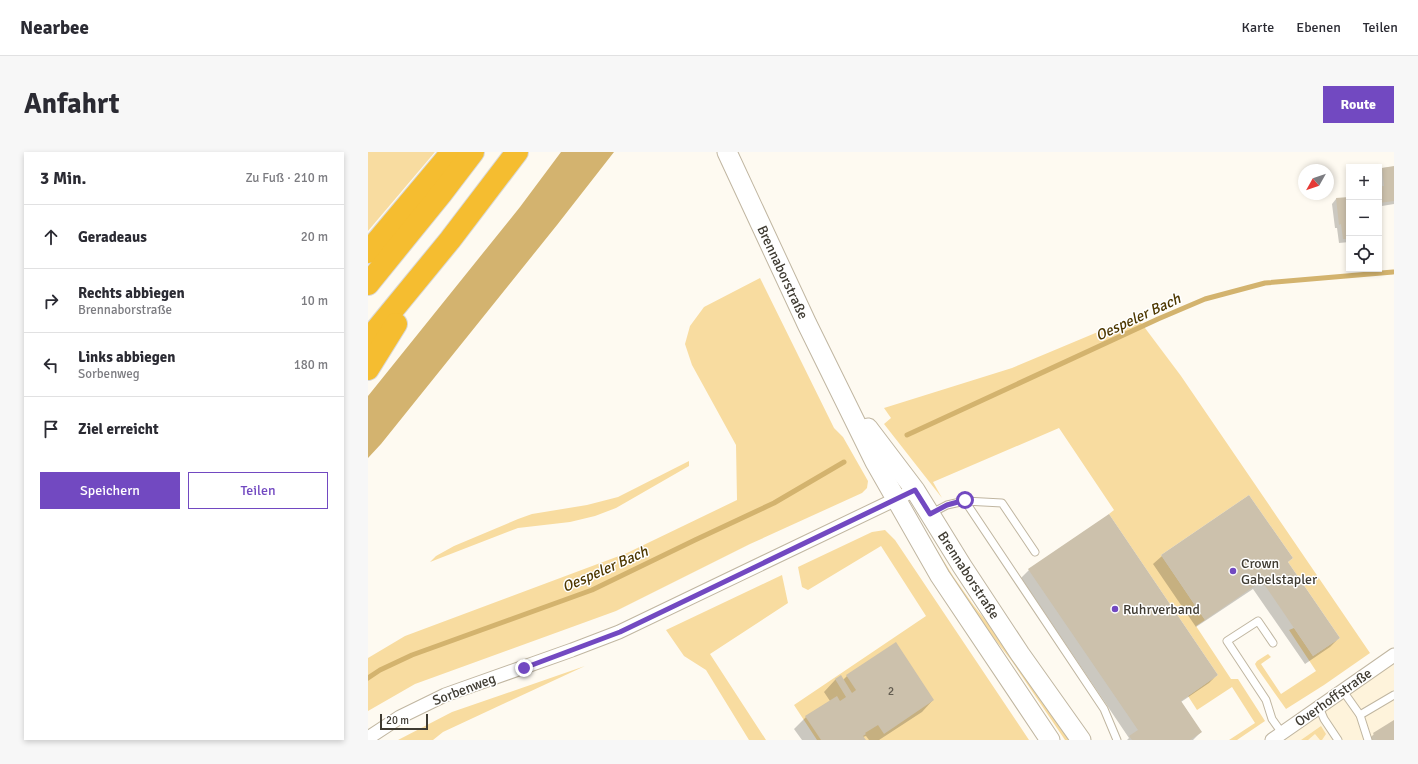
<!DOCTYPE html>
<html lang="de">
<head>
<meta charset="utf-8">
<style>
	:root { --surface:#fff; --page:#f7f7f7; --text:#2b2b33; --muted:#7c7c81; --line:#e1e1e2; --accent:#7249c1 }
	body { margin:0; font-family:Signika,sans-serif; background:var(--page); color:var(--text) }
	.controls { position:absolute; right:12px; top:12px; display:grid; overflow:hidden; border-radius:0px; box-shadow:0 2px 6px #0003 }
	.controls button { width:36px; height:36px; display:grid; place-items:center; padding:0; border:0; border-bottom:1px solid var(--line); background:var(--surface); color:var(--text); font:20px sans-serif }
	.compass { position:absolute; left:930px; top:12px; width:36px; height:36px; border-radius:50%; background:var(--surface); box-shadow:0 2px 6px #0003; rotate:230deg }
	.scale { position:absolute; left:12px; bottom:10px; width:48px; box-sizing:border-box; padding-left:4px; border:2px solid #3f3b32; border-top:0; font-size:11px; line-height:14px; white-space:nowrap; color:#3f3b32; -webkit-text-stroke:3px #fff; paint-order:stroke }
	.stop { position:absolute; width:12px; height:12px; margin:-9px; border:3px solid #7249c1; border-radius:50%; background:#fff }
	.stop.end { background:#7249c1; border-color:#fff; box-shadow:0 1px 4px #0008 }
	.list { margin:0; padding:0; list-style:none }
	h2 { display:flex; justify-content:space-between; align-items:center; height:52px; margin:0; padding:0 16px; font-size:17px }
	h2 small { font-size:13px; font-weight:400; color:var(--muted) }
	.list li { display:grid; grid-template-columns:26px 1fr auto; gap:12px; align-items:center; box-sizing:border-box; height:64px; padding:0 16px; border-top:1px solid var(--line) }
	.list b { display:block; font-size:15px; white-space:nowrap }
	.list p { margin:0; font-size:13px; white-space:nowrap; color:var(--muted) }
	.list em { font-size:13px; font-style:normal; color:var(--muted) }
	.actions { display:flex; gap:8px; padding:12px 16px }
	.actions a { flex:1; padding:9px 0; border:1px solid var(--accent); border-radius:0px; text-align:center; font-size:14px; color:var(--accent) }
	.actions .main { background:var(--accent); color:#fff }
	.icon { flex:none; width:22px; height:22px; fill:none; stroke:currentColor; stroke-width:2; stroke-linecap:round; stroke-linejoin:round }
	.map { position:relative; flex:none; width:1026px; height:588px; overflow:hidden; border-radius:0px }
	header { display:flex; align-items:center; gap:24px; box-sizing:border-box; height:56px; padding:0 20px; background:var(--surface); border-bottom:1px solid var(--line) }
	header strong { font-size:19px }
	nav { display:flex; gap:22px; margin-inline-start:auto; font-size:14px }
	.intro { display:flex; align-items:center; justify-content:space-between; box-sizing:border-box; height:96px; padding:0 24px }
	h1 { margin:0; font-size:28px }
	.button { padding:10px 18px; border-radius:0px; background:var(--accent); color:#fff; font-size:14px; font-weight:700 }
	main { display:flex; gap:24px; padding:0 24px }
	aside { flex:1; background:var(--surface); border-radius:0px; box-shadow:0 2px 6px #0003 }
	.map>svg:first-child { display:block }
	.built { fill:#fef3db }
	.green { fill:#f8dca0 }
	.forest { fill:#d3b36f }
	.shadow { fill:#0003 }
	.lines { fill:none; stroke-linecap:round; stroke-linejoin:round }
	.stream { stroke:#d3b36e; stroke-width:5 }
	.building { fill:#ccc1ac }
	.service-casing { stroke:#c0b6a1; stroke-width:9 }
	.minor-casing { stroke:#c0b6a1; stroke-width:15 }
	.secondary-casing { stroke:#c0b6a1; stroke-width:21 }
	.motorway-casing { stroke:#d9d8d6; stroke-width:24 }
	.service { stroke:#fff; stroke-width:7 }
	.minor { stroke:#fff; stroke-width:13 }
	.secondary { stroke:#fff; stroke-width:19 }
	.motorway { stroke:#f5bd30; stroke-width:22 }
	.route { stroke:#7249c1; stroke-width:5 }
	.poi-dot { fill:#7249c1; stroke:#fff; stroke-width:1.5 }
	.labels { text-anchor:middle; stroke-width:3; stroke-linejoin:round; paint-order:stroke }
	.number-label { font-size:12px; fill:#625c50 }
	.street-label { font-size:14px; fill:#3f3b32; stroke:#fff }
	.poi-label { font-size:14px; fill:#3f3b32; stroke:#fff; text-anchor:start }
	.water-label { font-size:15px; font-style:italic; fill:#4e3800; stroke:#fff }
</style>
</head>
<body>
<header>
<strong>Nearbee</strong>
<nav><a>Karte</a><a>Ebenen</a><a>Teilen</a></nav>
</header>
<div class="intro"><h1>Anfahrt</h1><a class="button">Route</a></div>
<main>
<aside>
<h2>3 Min.<small>Zu Fuß · 210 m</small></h2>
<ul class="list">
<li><svg class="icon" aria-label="ahead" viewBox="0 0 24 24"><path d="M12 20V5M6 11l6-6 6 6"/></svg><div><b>Geradeaus</b></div><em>20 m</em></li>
<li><svg class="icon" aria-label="right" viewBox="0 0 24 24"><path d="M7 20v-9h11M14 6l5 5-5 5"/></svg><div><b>Rechts abbiegen</b><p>Brennaborstraße</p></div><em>10 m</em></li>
<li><svg class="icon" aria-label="left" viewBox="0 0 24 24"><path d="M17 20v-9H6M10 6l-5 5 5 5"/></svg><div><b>Links abbiegen</b><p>Sorbenweg</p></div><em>180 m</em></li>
<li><svg class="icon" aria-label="arrive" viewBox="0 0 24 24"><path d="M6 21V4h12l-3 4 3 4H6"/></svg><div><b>Ziel erreicht</b></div></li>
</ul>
<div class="actions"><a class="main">Speichern</a><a>Teilen</a></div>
</aside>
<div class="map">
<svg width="1026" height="588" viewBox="0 0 1026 588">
	<rect width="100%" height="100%" fill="#fefaf1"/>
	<path class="built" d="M1026 505V588H909Z"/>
	<g class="green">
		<path d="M0 0H67L0 79Z"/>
		<path d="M392 126 466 276 475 285 500 329 499 336 494 341 382 392 248 459 47 532 0 559V506L37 484 259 401 369 348 368 293 324 213 317 192 322 174 336 155Z"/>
		<path d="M768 164 813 224 1002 501 956 533 918 557 889 516 887 512 889 509 900 502 903 505 893 512 913 542 948 519 921 478 926 476 945 504 972 486 920 410 925 406 881 343 793 403 837 468 828 474 863 527H870L897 569 869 588H861L887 571 864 535 829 558 820 544 850 523 741 362 746 358 691 276 565 330 574 346 516 272 523 266 516 256 644 216Z"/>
		<path d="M321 309V314L248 356 227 364 202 370 150 376 62 410 68 404 86 394 150 367 164 362 219 353 250 345Z"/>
		<path d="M548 364 585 424 606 454 631 485 705 588H697L643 508 596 448Z"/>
		<path d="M517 378 527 388 661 588H449L426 553 558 464 513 394 440 438 434 435 430 415 504 380Z"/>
		<path d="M414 423 420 451 342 502 398 588H381L338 518 316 504 298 478Z"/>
		<path d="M217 514 75 580 65 588H30L84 560Z"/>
		<path d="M953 574 958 582 954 588H952L947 582 940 588H933Z"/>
	</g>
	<path class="forest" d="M193 0H246L189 73 13 292 0 306V244L152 55Z"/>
	<g class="shadow">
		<path d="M1026 15V52L1014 54V52H1011V20L1014 16Z"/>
		<path d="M981 46V90L971 91 969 76H967L964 52 968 47Z"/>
		<path d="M881 344 919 410 971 486 962 495 937 512 885 437 828 475 785 412 794 404Z"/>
		<path d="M661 418 849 523 841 531 813 550 833 580 825 588H759L761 586 653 426Z"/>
		<path d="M479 524 565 548 554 560 511 588H501L498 584 495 585 496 588H434L426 577 438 565 462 549 456 540 467 528 472 525 475 528Z"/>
		<path d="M1026 570V588H1003L1002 586 1006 582Z"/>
	</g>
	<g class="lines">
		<g class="stream">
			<path d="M539 283 790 167 837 147 897 131 1025 120"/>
			<path d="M0 526 12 518 44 503 224 438 327 388 406 351 476 310"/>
		</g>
	</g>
	<g class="building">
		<path d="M1026 14V49L1011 51V34H1016L1014 16Z"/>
		<path d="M981 45V87H975L973 72 971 73 968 46Z"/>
		<path d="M881 343 925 406 920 410 972 486 945 504 894 429 837 468 793 403Z"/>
		<path d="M741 362 850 523 813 549 834 580 822 588H764L761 584 770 578 660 417Z"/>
		<path d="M528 490 566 548 516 582 510 573 497 581 498 582 495 584 498 588H453L437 564 469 544 472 549 478 545 467 527 473 523 484 541 488 538 478 523Z"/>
		<path d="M1026 568V588H1009L1005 581Z"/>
	</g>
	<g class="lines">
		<g class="service-casing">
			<g id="service">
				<path d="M597 349 736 557 749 588"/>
				<path d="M562 362 579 353 597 349 634 351 667 400"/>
				<path d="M905 491 890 469 859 489 898 548 904 567 914 581"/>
				<path d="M975 539 992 563 1000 588"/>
				<path d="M951 555 956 567 970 588"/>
				<path d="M992 563 1026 543"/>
			</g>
		</g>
		<g class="minor-casing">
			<g id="minor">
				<path d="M0 586 32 565 77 543 204 498 251 480 547 338"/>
				<path d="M904 588 1026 503"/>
			</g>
		</g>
		<g class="secondary-casing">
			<g id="secondary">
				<path d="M359 0 439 172 507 310 572 424 682 588"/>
				<path d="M500 276 547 338 594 414 652 502 713 588"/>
			</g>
		</g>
		<g class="motorway-casing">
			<g id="motorway">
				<path d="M0 100 84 0"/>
				<path d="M0 132 73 42 105 0"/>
				<path d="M0 188 82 88 149 0"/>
				<path d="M0 217 28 172"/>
			</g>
		</g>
		<use href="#service" class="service"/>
		<use href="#minor" class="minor"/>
		<use href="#secondary" class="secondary"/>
		<use href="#motorway" class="motorway"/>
	</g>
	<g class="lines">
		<path class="route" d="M156 516 252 480 547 338 562 362 579 353 597 348"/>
	</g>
	<g class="poi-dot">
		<circle cx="865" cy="419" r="4"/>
		<circle cx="747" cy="457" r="4"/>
	</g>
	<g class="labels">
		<g class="number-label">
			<text x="523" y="543">2</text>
		</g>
		<g class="street-label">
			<text transform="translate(415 120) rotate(65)" y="5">Brennaborstraße</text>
			<text transform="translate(601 423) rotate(57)" y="5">Brennaborstraße</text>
			<text transform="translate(96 537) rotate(-21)" y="5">Sorbenweg</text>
			<text transform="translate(965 545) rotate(-35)" y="5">Overhoffstraße</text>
		</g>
		<g class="poi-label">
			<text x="873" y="416">Crown<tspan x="873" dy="16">Gabelstapler</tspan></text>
			<text x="755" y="462">Ruhrverband</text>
		</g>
		<g class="water-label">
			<text transform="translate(770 165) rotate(-25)" y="5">Oespeler Bach</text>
			<text transform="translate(237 417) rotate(-24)" y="5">Oespeler Bach</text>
		</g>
	</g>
</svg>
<div class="controls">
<button>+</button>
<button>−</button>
<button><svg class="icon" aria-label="locate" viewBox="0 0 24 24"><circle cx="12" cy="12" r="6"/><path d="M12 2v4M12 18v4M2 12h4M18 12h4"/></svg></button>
</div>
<svg class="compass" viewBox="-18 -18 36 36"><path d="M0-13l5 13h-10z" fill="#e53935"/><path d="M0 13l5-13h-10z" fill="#7c7c81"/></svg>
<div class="scale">20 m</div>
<div class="stop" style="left:597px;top:348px"></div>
<div class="stop end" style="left:156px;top:516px"></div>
</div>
</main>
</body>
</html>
